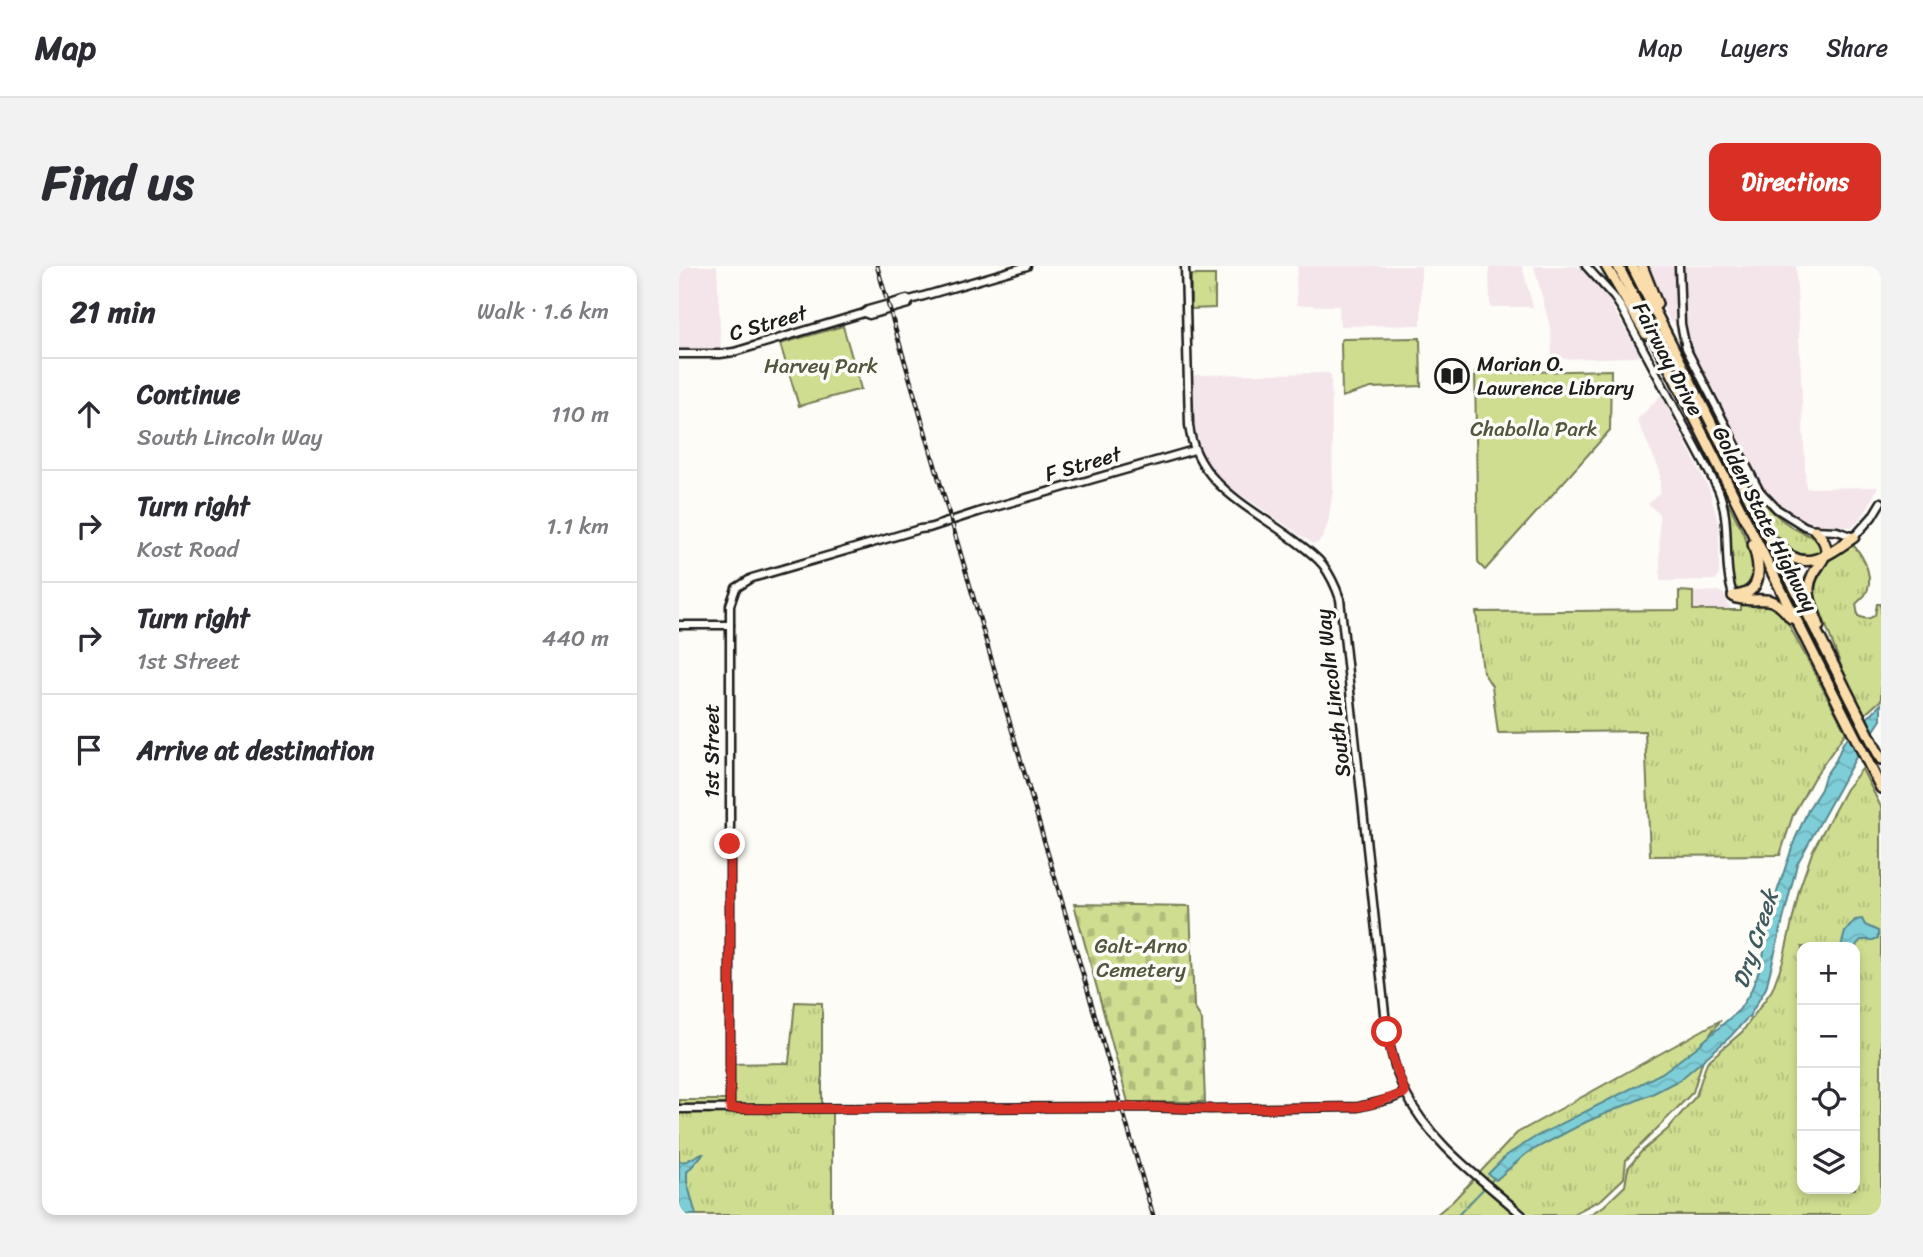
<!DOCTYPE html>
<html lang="en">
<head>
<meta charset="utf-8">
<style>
	:root { --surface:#fff; --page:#f2f2f3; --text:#2b2b33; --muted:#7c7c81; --line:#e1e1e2; --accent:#d93025 }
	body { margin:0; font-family:Sriracha,sans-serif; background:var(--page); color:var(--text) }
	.controls { position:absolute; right:21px; bottom:21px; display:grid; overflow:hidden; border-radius:14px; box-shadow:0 4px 10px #0003 }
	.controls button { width:63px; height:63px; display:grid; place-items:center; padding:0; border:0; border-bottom:2px solid var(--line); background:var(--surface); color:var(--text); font:35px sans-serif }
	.stop { position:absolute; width:21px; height:21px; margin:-16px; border:5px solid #d93025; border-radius:50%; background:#fff }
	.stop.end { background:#d93025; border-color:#fff; box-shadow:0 2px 7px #0008 }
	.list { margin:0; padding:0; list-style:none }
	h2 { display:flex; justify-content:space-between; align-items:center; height:91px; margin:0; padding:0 28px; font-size:30px }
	h2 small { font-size:23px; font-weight:400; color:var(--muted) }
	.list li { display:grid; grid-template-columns:46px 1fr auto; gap:21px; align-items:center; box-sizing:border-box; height:112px; padding:0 28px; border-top:2px solid var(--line) }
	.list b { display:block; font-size:26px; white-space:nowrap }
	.list p { margin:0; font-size:23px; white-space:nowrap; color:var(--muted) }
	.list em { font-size:23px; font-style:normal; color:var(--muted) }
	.icon { flex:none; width:38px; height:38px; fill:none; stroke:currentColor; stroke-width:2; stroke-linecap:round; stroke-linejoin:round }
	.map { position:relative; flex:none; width:1202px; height:949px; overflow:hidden; border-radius:14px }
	header { display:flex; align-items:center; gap:42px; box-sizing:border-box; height:98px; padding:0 35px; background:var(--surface); border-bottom:2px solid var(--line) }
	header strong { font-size:33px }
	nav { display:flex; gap:38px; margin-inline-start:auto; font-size:24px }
	.intro { display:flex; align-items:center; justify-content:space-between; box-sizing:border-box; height:168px; padding:0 42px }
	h1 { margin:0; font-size:49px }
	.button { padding:18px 32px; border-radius:14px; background:var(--accent); color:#fff; font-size:24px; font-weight:700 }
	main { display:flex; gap:42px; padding:0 42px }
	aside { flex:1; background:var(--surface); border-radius:14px; box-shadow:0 4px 10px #0003 }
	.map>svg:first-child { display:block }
	.built { fill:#f4e5eb }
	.grass { fill:url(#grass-tufts); stroke:#767c56; stroke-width:2; fill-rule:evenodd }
	.cemetery { fill:url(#cemetery-stones); stroke:#767c56; stroke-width:2 }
	.green { fill:#cfdd90; stroke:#767c56; stroke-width:2 }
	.water { fill:url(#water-waves); stroke:#57878d; stroke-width:2 }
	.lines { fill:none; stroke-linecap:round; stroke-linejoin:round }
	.stream { stroke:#57878d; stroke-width:2 }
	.secondary-casing { stroke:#1c1c1c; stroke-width:11 }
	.highway-casing { stroke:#1c1c1c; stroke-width:14 }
	.secondary { stroke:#fdfcf7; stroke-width:6 }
	.highway { stroke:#faddab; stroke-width:9 }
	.rail-casing { stroke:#1c1c1c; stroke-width:4.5 }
	.rail { stroke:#fdfcf7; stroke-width:2; stroke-dasharray:5; stroke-linecap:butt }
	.route { stroke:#d93025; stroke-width:9 }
	.labels { text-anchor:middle; stroke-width:7; stroke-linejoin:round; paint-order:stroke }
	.street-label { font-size:21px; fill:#1c1c1c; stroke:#fdfcf7 }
	.poi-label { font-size:21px; fill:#1c1c1c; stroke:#fdfcf7; text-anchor:start }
	.park-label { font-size:21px; fill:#52563f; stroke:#fdfcf7 }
	.water-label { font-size:23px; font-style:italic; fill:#3e5a5e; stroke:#fdfcf7 }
</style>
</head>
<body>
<header>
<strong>Map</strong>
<nav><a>Map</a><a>Layers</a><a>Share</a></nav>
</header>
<div class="intro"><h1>Find us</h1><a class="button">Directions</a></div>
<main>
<aside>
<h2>21 min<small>Walk · 1.6 km</small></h2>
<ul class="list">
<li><svg class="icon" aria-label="ahead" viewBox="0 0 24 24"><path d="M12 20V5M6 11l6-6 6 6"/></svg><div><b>Continue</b><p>South Lincoln Way</p></div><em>110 m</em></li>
<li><svg class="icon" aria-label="right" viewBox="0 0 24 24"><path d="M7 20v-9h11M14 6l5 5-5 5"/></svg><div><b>Turn right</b><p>Kost Road</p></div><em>1.1 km</em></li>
<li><svg class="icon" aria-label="right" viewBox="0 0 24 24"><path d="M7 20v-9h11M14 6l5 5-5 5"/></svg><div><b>Turn right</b><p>1st Street</p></div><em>440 m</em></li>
<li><svg class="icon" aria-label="arrive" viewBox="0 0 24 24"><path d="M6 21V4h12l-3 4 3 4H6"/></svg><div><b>Arrive at destination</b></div></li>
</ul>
</aside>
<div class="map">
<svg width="1202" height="949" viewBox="0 0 1202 949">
	<defs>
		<pattern id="grass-tufts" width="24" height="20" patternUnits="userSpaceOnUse" patternTransform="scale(1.75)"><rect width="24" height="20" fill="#cfdd90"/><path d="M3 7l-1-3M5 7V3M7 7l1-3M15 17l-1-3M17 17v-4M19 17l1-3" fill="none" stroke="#b1bd7c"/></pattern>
		<pattern id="cemetery-stones" width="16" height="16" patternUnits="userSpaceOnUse" patternTransform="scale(1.75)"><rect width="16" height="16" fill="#cfdd90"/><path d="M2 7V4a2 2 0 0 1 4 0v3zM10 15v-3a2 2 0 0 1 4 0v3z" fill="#b1bd7c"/></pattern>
		<pattern id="water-waves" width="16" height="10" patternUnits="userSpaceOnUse" patternTransform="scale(1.75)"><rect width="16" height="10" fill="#7eced8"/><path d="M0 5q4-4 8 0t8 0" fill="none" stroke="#6cb0b9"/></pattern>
	</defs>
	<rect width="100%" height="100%" fill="#fdfcf7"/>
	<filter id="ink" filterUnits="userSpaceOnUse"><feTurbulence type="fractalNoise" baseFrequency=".0143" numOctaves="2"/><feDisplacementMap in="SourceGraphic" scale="14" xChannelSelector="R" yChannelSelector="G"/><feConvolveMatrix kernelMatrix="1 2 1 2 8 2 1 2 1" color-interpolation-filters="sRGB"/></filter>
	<g filter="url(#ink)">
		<g class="built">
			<path d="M0 0H38L42 82 0 83Z"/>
			<path d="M619 0H742V59L661 60 660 40 618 39 617 13Z"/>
			<path d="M810 0H843L854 41H811Z"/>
			<path d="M855 0H898L926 29 961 88 958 91 876 93 873 90 872 65Z"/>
			<path d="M966 0H995L996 56H991Z"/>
			<path d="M1006 0H1117L1127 222 1199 221 1186 247 1173 261 1139 258 1123 253 1104 242 1092 231 1074 207 1052 164 1042 137 1035 123 1031 122 1011 81 1007 65Z"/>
			<path d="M649 107 652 109 654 224 649 257 644 271 639 277 634 278 542 215 527 197 516 176 512 155V114L516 109Z"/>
			<path d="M982 129 1030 223 1040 259V308L1037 314 981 315 980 248 969 238 981 226V205L958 154Z"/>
			<path d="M1039 325 1045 328 1052 344H1014V326Z"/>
		</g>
		<g class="grass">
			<path d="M512 9H536V42L512 43Z"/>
			<path d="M1070 217C1082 235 1096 250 1114 262 1124 268 1135 269 1143 279L1141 286C1103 306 1083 242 1070 217Z"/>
			<path d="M1047 237H1049C1060 258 1090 308 1062 324L1056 322 1053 312Z"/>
			<path d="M1175 280C1186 292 1196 314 1186 329 1183 332 1180 335 1177 338L1179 350C1186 353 1190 354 1196 349L1198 338H1202V434L1185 449 1164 405 1136 330C1136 322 1136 314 1140 307 1145 297 1163 282 1175 280Z"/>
			<path d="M1000 325 1014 326V344H1062V340L1068 337H1086L1095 341 1103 348 1110 359 1167 466 1134 513 1114 549 1101 589 971 590 966 465 819 467 813 420 804 406 797 346 1000 344Z"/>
			<path d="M1183 503 1202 541V949H910L925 940 946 920 949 902 962 886 989 863 1017 830 1028 796 1063 766 1093 724 1104 695 1121 621 1134 584 1167 523ZM1123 681H1176V923H1123Z"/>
			<path d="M116 736 143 737V839H153V949H0V834H50V798L110 797Z"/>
			<path d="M1042 754 1032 767 1014 826 947 894 945 912 923 933 892 949H757L774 935 838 867Z"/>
		</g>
		<path class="cemetery" d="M395 638 511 640 515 741 523 754 526 836H449Z"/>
		<g class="green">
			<path d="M164 60 182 123 120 140 101 78Z"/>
			<path d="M741 72 742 120 692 122 663 131 662 75 664 73Z"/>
			<path d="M799 104 810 107 932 104 931 164 806 304 800 298 799 295 796 105Z"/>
		</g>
		<g class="water">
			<path d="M1202 438V454L1176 493 1118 598 1087 722 1071 749 1051 771 1002 813 975 827 907 856 848 887 817 914 809 908 828 889 858 870 983 807 1018 781 1060 744 1071 727 1078 710 1084 691 1098 626 1116 573 1130 542 1142 523 1146 510 1157 494 1164 477Z"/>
			<path d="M1183 653 1186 659 1199 665V672L1194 674H1182L1178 678 1176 684V681H1162L1166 666 1176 654Z"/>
			<path d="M21 888H24L8 906V916L17 949H0V896L8 895Z"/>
		</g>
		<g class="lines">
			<path class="stream" d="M779 949 815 912"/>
			<g class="secondary-casing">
				<g id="secondary">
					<path d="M506 0 510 159C516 216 569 240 611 271 623 280 635 288 644 299 652 310 657 321 661 333L708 766C712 787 717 809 727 828 752 878 803 913 843 949"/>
					<path d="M907 0 935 31 943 43 1039 223C1054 259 1042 295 1055 332"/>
					<path d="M1000 0 1002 58 1007 82 1080 224 1098 243 1125 260 1136 264 1158 265 1175 271 1193 251 1202 236"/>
					<path d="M185 47 190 49 229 38 231 34"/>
					<path d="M0 88H41L55 86 185 47 189 44 228 33 231 34 348 0"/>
					<path d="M0 359H51"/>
					<path d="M0 843 463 841 531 843 679 841 712 833 726 827"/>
					<path d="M51 843V339L57 322 73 312 241 263 250 262 302 245 515 184"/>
				</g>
			</g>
			<g class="highway-casing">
				<g id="highway">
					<path d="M927 0 967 68"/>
					<path d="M939 0 1202 522"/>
					<path d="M953 0 1202 493"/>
					<path d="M963 0 978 38"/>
					<path d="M1136 264C1163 291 1132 296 1130 322 1129 335 1136 348 1140 360"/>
					<path d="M1098 278C1124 310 1149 289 1175 271"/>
					<path d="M1054 330C1086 328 1081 300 1074 278"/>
					<path d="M1057 332C1084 339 1090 323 1112 352"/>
				</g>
			</g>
			<use href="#secondary" class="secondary"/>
			<use href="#highway" class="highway"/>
			<g class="rail-casing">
				<path id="rail" d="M198 0 474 949"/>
			</g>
			<use href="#rail" class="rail"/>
		</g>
	</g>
	<g class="lines" filter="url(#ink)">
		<path class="route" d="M51 578V843L463 841 531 843 679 841 693 838 726 827 713 790 708 766"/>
	</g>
	<defs>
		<g id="library-ring" transform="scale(1.75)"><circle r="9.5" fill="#fdfcf7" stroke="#1c1c1c" stroke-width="1.5"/><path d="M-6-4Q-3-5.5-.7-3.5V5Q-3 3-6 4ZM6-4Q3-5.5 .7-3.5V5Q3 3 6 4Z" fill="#1c1c1c"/></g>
	</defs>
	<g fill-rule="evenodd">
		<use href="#library-ring" x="773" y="110"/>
	</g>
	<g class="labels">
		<g class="street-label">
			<text transform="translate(89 57) rotate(-16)" y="7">C Street</text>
			<text transform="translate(989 93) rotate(62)" y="7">Fairway Drive</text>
			<text transform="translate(404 198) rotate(-16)" y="7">F Street</text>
			<text transform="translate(1086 253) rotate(63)" y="7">Golden State Highway</text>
			<text transform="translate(654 427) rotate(-97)" y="7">South Lincoln Way</text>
			<text transform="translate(33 485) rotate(-90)" y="7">1st Street</text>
		</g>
		<g class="poi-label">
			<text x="798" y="105">Marian O.<tspan x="798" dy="24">Lawrence Library</tspan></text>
		</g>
		<g class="park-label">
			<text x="142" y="107">Harvey Park</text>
			<text x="855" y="170">Chabolla Park</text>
			<text x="462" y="687">Galt-Arno<tspan x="462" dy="24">Cemetery</tspan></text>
		</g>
		<g class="water-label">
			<text transform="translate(1076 673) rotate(-72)" y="8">Dry Creek</text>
		</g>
	</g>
</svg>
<div class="controls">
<button>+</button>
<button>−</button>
<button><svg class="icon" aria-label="locate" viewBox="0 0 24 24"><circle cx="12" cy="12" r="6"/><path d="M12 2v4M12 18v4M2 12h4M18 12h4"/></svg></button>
<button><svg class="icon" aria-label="layers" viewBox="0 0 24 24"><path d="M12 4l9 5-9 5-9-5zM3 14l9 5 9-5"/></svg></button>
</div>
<div class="stop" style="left:708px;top:766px"></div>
<div class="stop end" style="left:51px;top:578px"></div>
</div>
</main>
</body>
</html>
